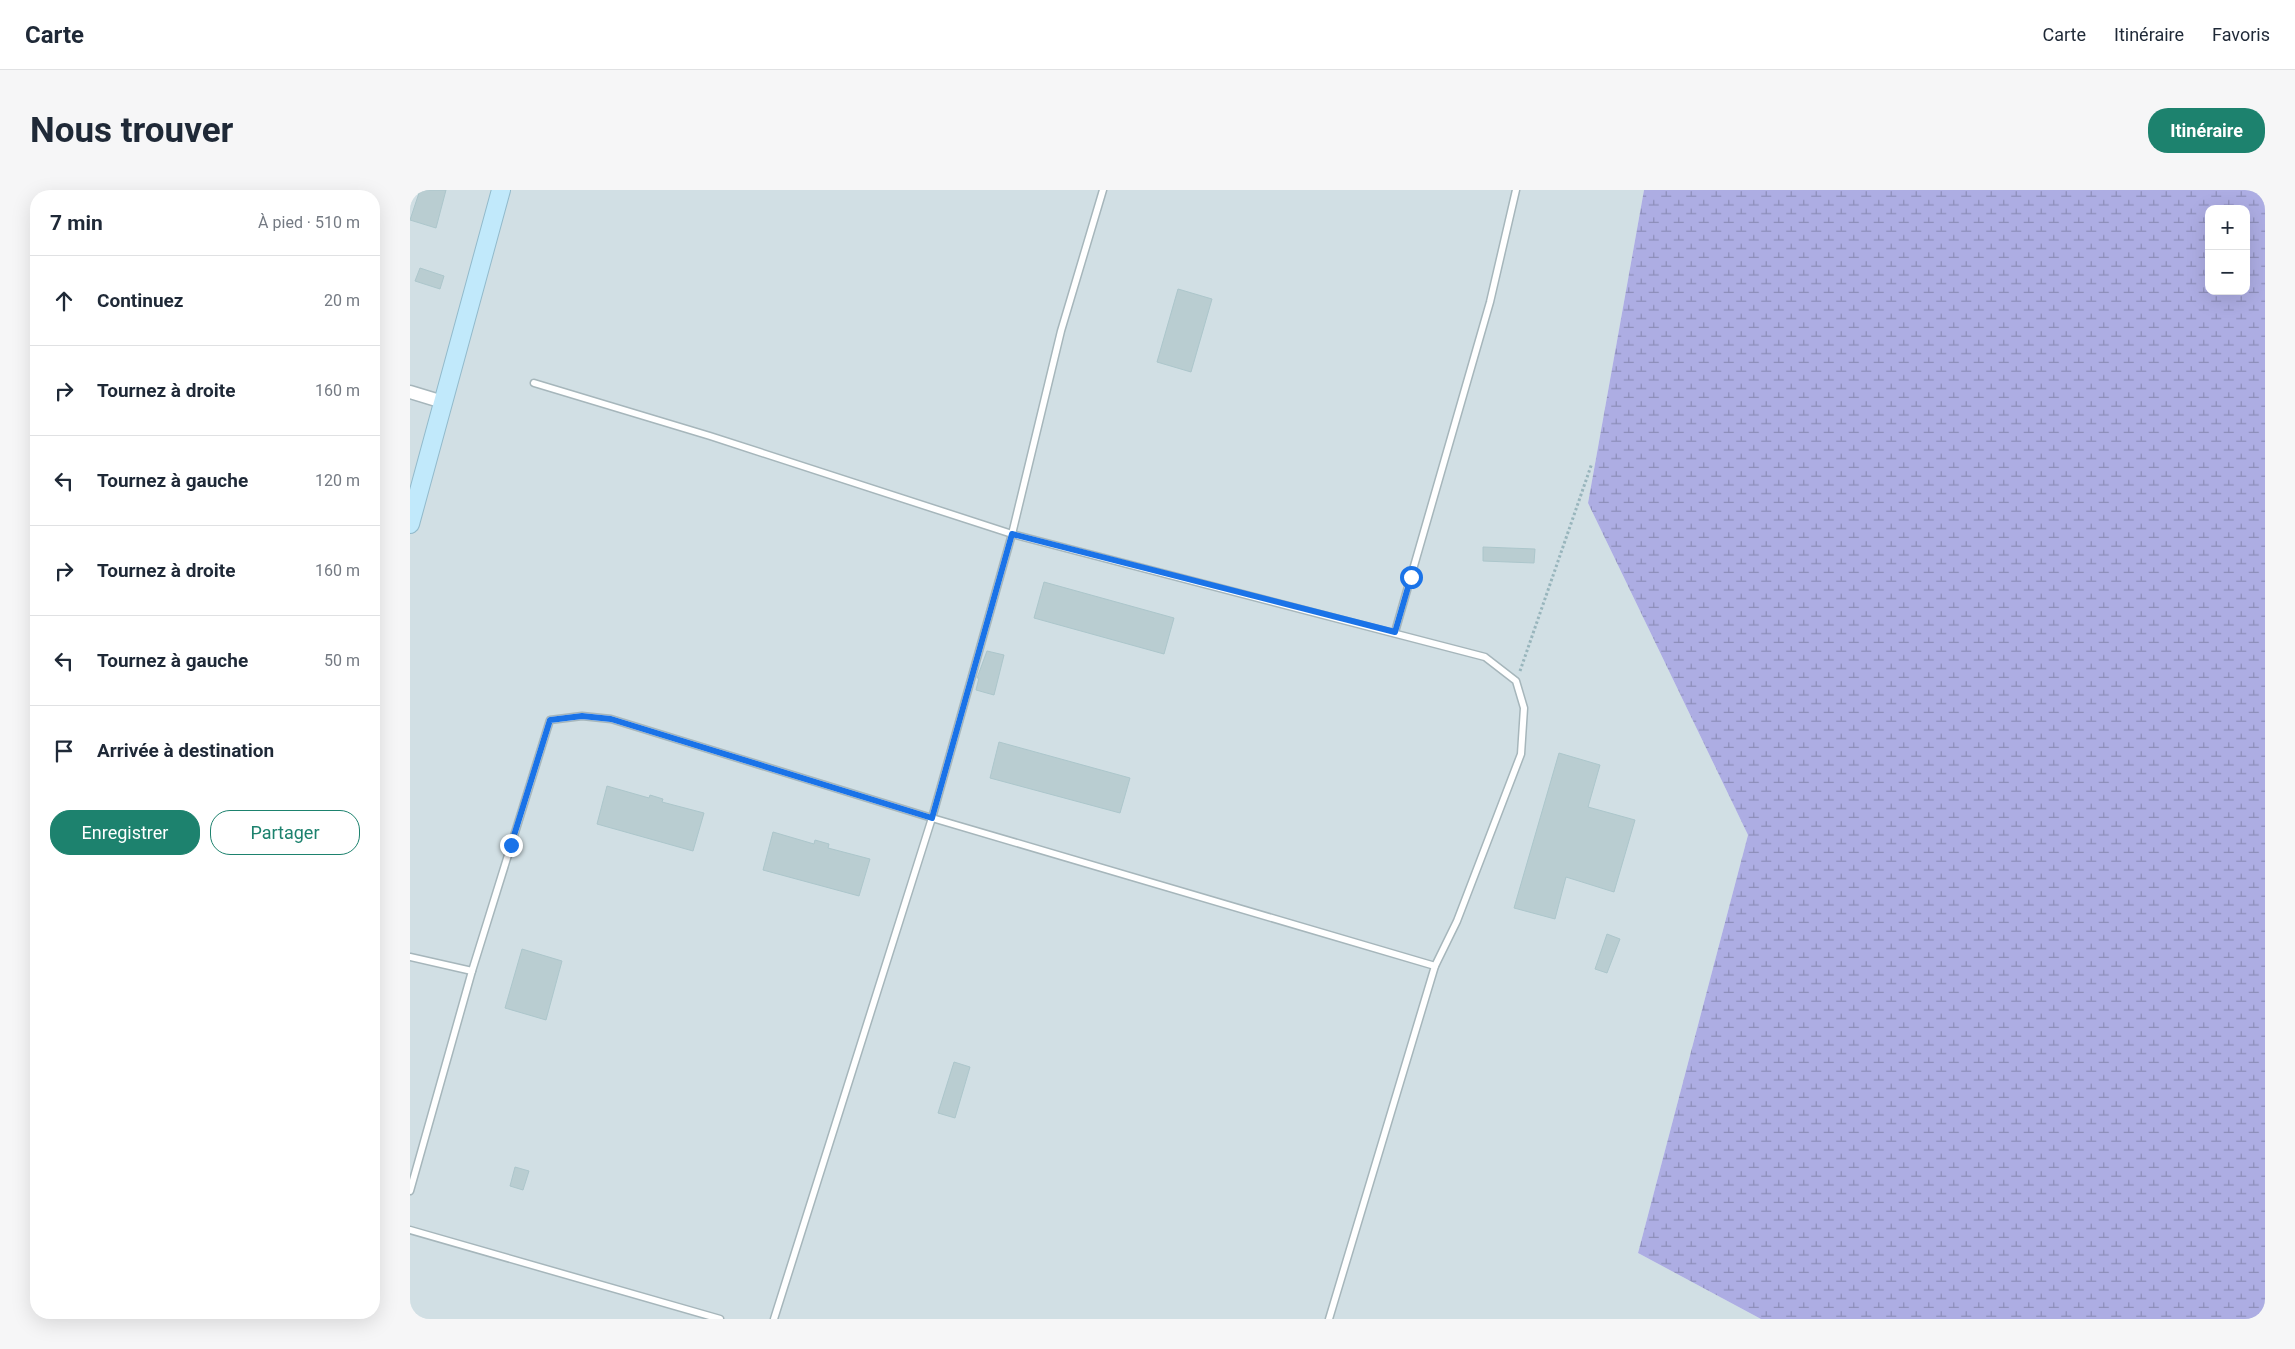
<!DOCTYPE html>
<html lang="fr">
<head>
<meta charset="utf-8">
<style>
	:root { --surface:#fff; --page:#f6f6f7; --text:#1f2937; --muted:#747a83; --line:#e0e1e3; --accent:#1d826e }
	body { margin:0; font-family:Roboto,sans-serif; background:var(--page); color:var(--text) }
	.controls { position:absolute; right:15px; top:15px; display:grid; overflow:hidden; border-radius:10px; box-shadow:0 5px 20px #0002 }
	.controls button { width:45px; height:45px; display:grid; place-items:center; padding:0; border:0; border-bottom:1px solid var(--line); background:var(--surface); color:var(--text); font:25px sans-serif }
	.stop { position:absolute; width:15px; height:15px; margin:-11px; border:4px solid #1a73e8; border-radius:50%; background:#fff }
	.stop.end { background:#1a73e8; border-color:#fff; box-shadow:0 1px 5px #0008 }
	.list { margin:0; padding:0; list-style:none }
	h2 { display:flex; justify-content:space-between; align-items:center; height:65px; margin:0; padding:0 20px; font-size:21px }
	h2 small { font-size:16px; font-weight:400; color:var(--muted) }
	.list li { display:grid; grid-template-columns:32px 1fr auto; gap:15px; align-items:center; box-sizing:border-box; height:90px; padding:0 20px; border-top:1px solid var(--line) }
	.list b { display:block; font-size:19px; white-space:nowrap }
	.list em { font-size:16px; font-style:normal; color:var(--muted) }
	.actions { display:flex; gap:10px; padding:15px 20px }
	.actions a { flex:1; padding:11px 0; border:1px solid var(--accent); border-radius:20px; text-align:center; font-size:18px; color:var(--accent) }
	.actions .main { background:var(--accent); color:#fff }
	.icon { flex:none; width:28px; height:28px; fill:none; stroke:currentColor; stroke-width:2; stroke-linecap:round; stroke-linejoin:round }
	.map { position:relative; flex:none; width:1855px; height:1129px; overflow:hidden; border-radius:20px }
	header { display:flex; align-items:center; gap:30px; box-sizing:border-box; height:70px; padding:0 25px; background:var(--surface); border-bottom:1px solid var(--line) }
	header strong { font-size:24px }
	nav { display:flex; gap:28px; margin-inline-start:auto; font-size:18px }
	.intro { display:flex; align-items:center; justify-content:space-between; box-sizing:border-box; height:120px; padding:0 30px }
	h1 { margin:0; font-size:35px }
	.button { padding:12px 22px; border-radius:20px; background:var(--accent); color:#fff; font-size:18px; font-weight:700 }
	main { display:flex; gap:30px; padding:0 30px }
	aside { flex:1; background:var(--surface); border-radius:20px; box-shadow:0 5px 20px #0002 }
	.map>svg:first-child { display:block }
	.residential { fill:#d1dfe4 }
	.wetland { fill:url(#wetland-marsh); fill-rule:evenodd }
	.building { fill:#b9cdd1; stroke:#acc6cb }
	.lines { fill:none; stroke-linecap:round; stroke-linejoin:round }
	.service-casing { stroke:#a6b6bb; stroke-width:9 }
	.minor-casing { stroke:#a6b6bb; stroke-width:15 }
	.secondary-casing { stroke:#92bacb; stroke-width:20 }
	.path { stroke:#98b5bc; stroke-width:3; stroke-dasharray:2.5 2.5; stroke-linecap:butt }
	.service { stroke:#fff; stroke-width:6 }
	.minor { stroke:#fff; stroke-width:12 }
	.secondary { stroke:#c1e9fb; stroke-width:18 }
	.route { stroke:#1a73e8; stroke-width:6 }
</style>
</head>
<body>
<header>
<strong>Carte</strong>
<nav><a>Carte</a><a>Itinéraire</a><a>Favoris</a></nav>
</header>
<div class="intro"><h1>Nous trouver</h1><a class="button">Itinéraire</a></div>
<main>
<aside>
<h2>7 min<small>À pied · 510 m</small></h2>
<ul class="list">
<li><svg class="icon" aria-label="ahead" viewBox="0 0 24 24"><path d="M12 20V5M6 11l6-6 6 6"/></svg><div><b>Continuez</b></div><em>20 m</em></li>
<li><svg class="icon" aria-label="right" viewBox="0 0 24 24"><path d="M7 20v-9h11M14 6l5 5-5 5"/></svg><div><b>Tournez à droite</b></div><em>160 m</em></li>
<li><svg class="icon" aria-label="left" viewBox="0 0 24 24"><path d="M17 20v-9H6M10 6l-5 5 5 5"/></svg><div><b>Tournez à gauche</b></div><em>120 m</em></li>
<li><svg class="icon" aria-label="right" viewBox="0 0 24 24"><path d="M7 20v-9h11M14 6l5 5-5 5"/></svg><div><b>Tournez à droite</b></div><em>160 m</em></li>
<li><svg class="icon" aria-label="left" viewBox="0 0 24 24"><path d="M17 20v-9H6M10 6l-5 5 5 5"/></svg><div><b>Tournez à gauche</b></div><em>50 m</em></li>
<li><svg class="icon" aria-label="arrive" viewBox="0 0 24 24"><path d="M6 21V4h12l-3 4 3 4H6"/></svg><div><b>Arrivée à destination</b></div></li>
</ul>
<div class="actions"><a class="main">Enregistrer</a><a>Partager</a></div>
</aside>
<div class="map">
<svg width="1855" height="1129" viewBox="0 0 1855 1129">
	<defs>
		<pattern id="wetland-marsh" width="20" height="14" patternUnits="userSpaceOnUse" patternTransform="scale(1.25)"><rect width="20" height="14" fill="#adade3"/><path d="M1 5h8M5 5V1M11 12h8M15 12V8" fill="none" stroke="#8d8eba"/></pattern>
	</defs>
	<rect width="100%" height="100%" fill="#e3edf0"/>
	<path class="residential" d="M0 0H1234L1178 313 1338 645 1228 1063 1351 1129H0Z"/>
	<path class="wetland" d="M1234 0H1855V1129H1351L1228 1063 1338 645 1178 313ZM1799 19H1836V101H1799Z"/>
	<g class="building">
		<path d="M10 0H36L26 38 0 30Z"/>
		<path d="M10 78 34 86 30 99 5 91Z"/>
		<path d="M768 99 802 109 781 182 747 172Z"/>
		<path d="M1073 357 1125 359 1124 373 1073 371Z"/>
		<path d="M634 392 764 428 754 464 624 428Z"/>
		<path d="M577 461 594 465 584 505 566 500 569 488H567Z"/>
		<path d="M589 552 720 588 710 623 580 588Z"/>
		<path d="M1149 563 1190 575 1178 617 1225 630 1204 702 1156 687 1145 729 1104 718Z"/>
		<path d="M197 596 239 608 240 605 253 609 252 612 294 623 283 661 187 634Z"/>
		<path d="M363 642 404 654 405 650 419 654 418 658 460 669 449 706 353 680Z"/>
		<path d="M1197 744 1210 749 1197 783 1185 779Z"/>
		<path d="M112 759 152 771 136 830 95 818Z"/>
		<path d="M544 872 560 877 545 928 528 923Z"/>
		<path d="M105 977 119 981 113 1000 100 996Z"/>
	</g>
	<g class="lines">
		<g class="service-casing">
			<g id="service">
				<path d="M124 193 300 246 602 344 1075 467 1106 491 1114 518 1111 564 1047 731 1025 776"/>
				<path d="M985 442 1080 112 1106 0"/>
				<path d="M0 767 62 781 140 530 172 526 201 529 522 628 1025 776 919 1129"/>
				<path d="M0 1001 62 781"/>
				<path d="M0 1040 310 1129"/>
				<path d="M364 1129 522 628 602 344 651 141 693 0"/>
			</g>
		</g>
		<g class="minor-casing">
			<path id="minor" d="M0 202 33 212"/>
		</g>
		<g class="secondary-casing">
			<path id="secondary" d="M0 334 91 0"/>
		</g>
		<path class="path" d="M1110 481 1182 273"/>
		<use href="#service" class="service"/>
		<use href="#minor" class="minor"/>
		<use href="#secondary" class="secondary"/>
	</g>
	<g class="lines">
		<path class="route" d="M101 655 140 530 172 526 201 529 522 628 602 344 985 442 1001 387"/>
	</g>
</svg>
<div class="controls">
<button>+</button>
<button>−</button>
</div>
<div class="stop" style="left:1001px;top:387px"></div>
<div class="stop end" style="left:101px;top:655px"></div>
</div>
</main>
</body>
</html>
